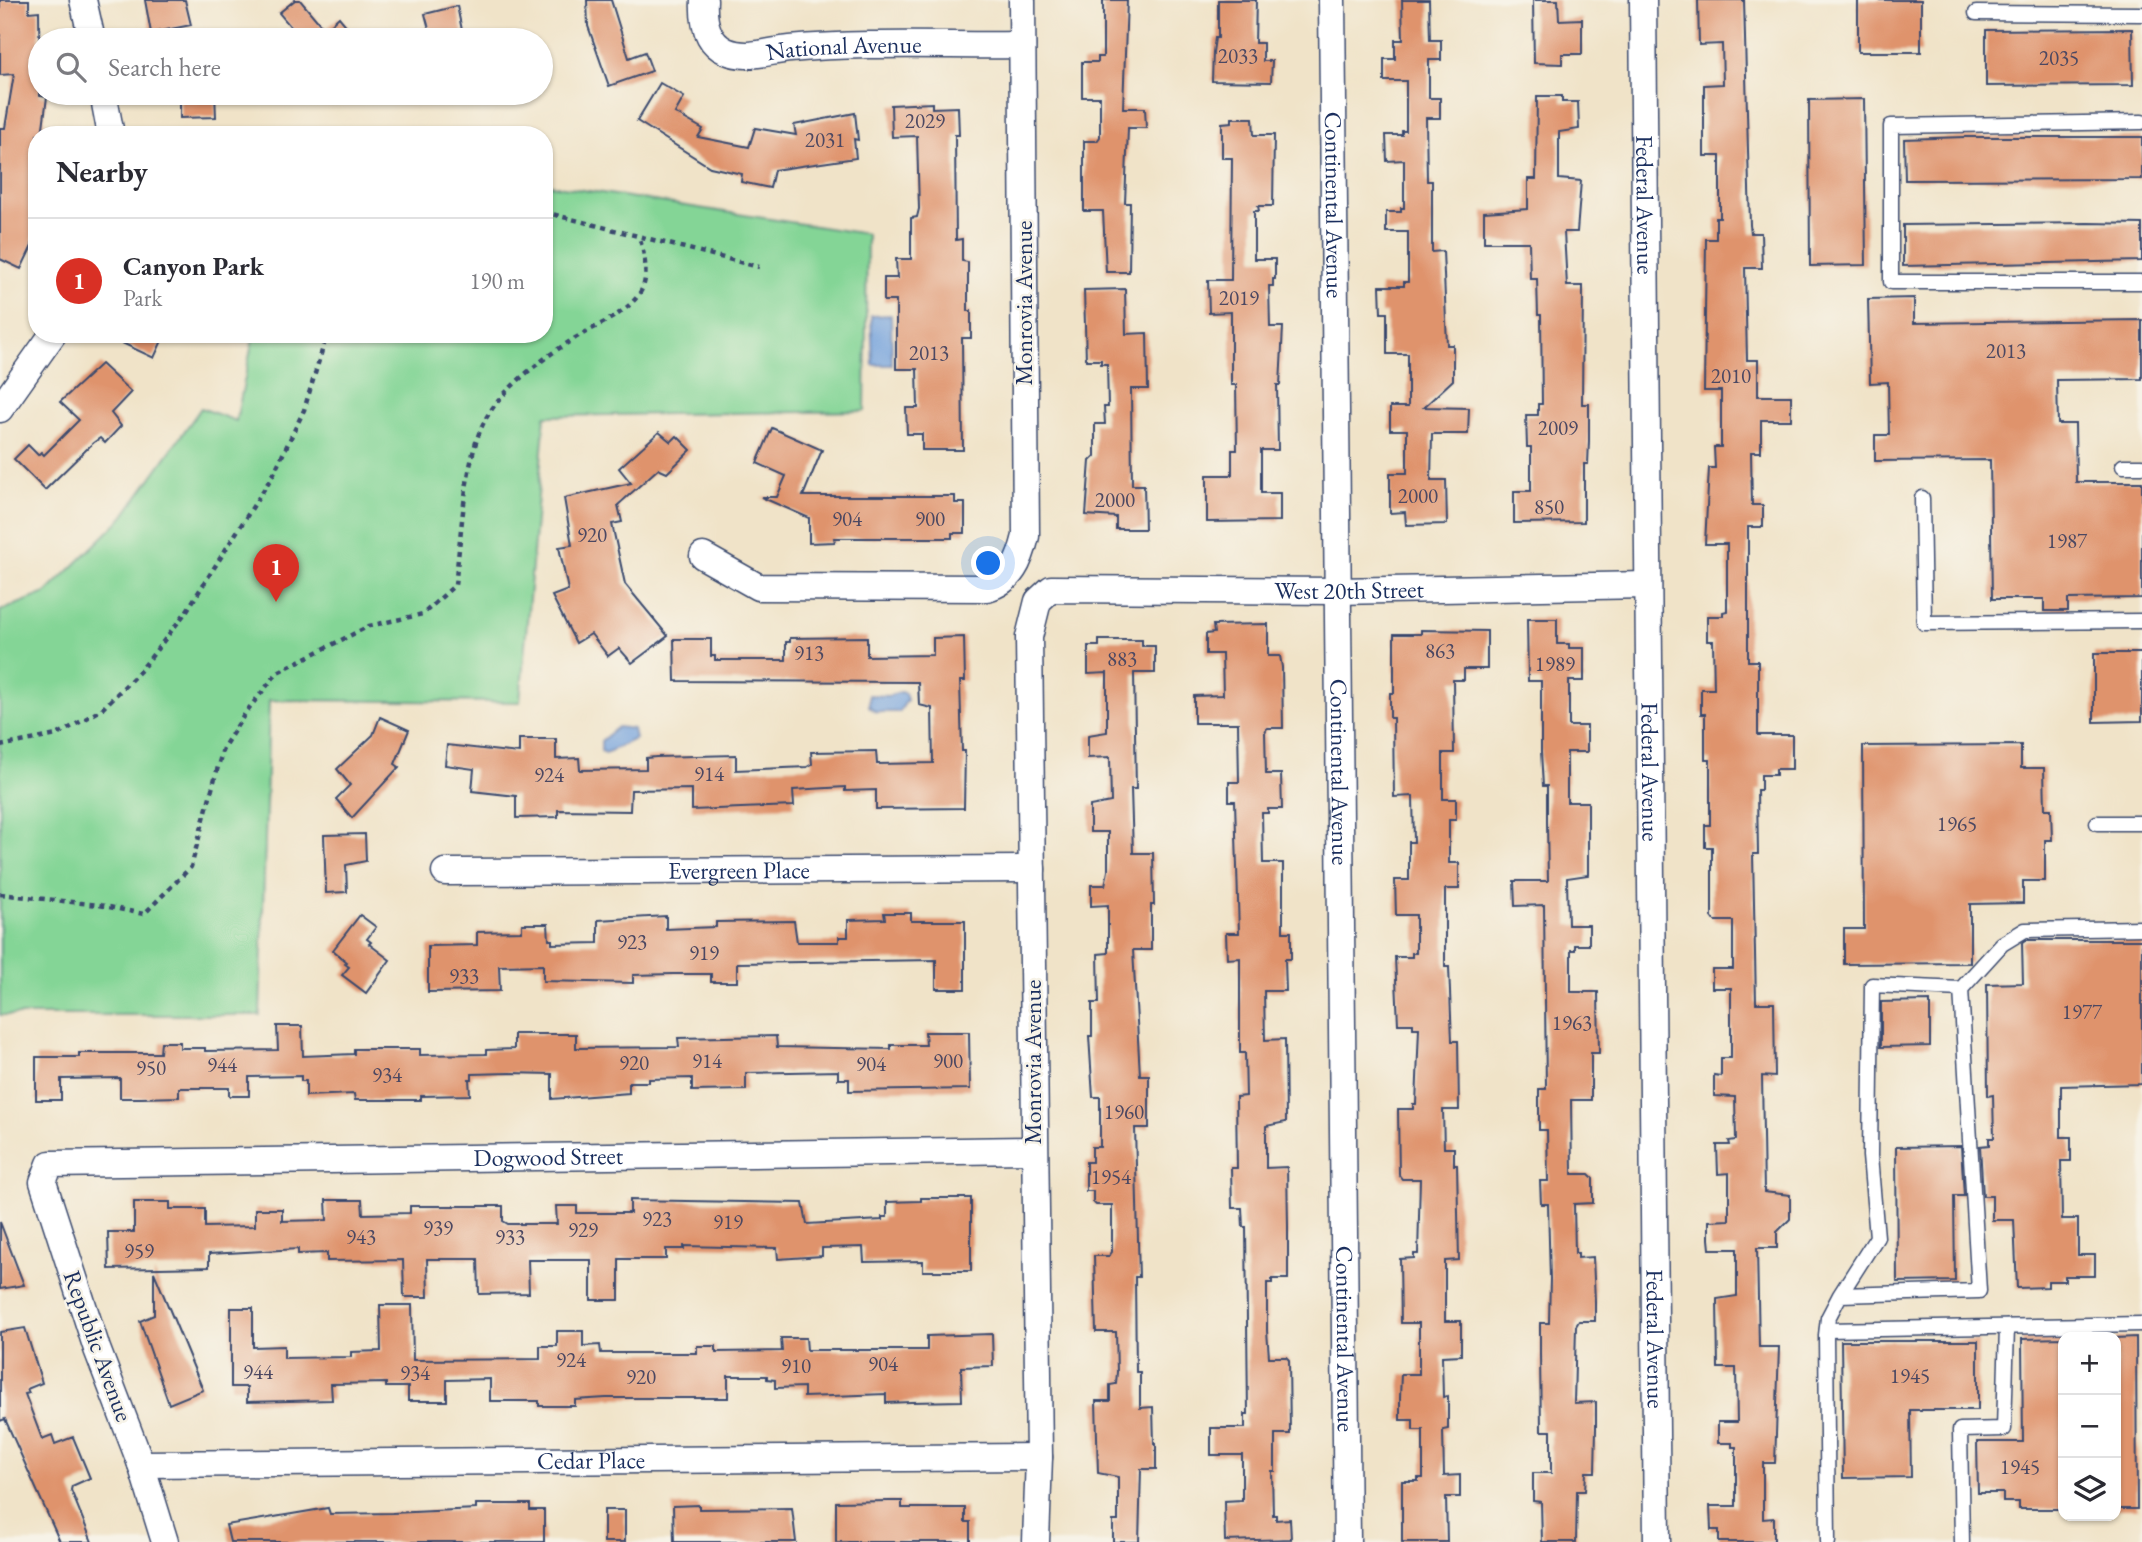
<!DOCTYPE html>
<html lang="en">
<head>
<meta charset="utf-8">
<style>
	:root { --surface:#fff; --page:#f7f7f7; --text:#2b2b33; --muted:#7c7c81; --line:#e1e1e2; --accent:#d93025 }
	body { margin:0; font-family:"EB Garamond",serif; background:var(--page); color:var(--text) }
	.controls { position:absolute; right:21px; bottom:21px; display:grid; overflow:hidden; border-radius:14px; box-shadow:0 2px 5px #0004 }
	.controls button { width:63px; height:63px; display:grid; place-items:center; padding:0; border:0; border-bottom:2px solid var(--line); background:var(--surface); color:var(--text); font:35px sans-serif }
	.you { position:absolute; left:989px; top:564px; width:24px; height:24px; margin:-18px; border:5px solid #fff; border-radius:50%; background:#1a73e8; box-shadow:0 0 0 10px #1a73e833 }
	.badge { display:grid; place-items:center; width:46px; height:46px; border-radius:50%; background:var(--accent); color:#fff; font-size:23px; font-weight:700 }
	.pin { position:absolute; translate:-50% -58px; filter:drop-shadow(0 2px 4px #0008) }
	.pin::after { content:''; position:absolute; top:37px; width:24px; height:21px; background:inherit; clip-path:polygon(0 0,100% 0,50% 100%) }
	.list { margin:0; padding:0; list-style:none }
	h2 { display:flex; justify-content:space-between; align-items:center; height:91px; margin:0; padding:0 28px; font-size:30px }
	h2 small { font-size:23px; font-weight:400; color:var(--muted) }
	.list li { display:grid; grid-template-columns:46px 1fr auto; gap:21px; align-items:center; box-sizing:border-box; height:126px; padding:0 28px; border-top:2px solid var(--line) }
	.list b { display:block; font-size:26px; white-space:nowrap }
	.list p { margin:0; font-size:23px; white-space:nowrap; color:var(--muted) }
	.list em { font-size:23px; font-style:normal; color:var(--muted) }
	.icon { flex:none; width:38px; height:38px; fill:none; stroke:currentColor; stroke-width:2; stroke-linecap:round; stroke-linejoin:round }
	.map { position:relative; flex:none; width:2142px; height:1542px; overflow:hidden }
	.search { position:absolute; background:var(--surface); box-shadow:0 2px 5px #0004; left:28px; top:28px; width:525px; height:77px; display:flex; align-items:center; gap:18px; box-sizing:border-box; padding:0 24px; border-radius:38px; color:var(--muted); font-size:26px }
	.panel { position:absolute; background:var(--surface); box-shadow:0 2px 5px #0004; left:28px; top:126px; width:525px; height:217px; border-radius:28px }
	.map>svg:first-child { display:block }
	.green { fill:#84d596; stroke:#50827a; stroke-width:2 }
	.water { fill:#73a1dc; stroke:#47689d; stroke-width:2 }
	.building { fill:#df936c }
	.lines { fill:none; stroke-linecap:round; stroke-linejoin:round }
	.service-casing { stroke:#3b4a6e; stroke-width:17 }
	.minor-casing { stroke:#3b4a6e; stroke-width:29 }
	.path { stroke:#3b4a6e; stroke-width:4.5; stroke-dasharray:5 5; stroke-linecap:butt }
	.service { stroke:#fff; stroke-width:14 }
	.minor { stroke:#fff; stroke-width:26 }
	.labels { text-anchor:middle; stroke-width:5; stroke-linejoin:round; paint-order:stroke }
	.number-label { font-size:21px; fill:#4c4862 }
	.street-label { font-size:24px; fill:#1b2f5e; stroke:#f7f3e8 }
</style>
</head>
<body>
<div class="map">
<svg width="2142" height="1542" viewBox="0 0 2142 1542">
	<rect width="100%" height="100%" fill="#f7f3e8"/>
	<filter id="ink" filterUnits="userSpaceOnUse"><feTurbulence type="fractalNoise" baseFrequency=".0143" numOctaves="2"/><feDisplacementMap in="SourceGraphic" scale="14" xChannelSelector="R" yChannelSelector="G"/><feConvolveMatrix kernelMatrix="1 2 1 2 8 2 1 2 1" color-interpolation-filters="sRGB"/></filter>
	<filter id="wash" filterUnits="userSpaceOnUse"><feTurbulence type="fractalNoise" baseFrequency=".00686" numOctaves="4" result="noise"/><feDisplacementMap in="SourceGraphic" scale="28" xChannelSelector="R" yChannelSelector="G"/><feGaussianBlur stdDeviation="1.57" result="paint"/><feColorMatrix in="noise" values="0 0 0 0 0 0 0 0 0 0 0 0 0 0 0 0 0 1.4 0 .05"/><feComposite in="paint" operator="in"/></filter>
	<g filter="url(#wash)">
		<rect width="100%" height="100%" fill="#f0e3c8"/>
		<path class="green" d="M544 184 867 234 865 411 545 416 520 702 269 700 260 1015H0V611L46 593 123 517 201 408 236 421 254 334H544Z"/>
		<g class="water">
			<path d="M891 315 892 365H873L871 316Z"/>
			<path d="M900 692 905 693 907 700 899 712H876L869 706V695L888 696Z"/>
			<path d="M618 727 633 729 635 739 606 753 601 751V741Z"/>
		</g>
		<g id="blocks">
			<g class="building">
				<path d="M0 0H29V12L39 11 40 96 47 97 42 135H37V216L32 246 21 269 0 259V128H5L14 74 0 75Z"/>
				<path d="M145 0H185L191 25 151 33Z"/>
				<path d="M295 0H300L325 30 339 17 358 40H302L279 13Z"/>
				<path d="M587 0H611L629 58 645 52 652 71 609 86 588 26Z"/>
				<path d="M1103 0H1127L1123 108H1145L1146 128H1128L1125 203H1130L1129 272H1106L1103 211H1084V141H1097L1100 137V97H1082V62H1098V57H1103Z"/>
				<path d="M1218 0H1256L1255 43H1263V61H1272L1271 82 1212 81 1213 52 1215 38H1218Z"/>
				<path d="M1402 0H1429L1430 40H1441V60H1429V98H1440V118H1426L1427 181H1432V252L1443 251 1447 345H1453V380L1424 407 1469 408 1468 434H1432L1431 480H1446L1447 524 1406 525 1405 512 1390 513V473H1407V430H1390V407H1408V354H1387V313H1381L1380 286H1404V282H1408V232H1386V212H1401V208H1404V160L1387 161 1386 135H1402V131H1406V81H1384V59H1395V40H1403Z"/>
				<path d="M1533 0H1558L1559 20 1582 19V54H1562V64L1534 63Z"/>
				<path d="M1698 0H1744L1750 225 1751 233H1761L1762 268H1745L1747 360H1758V396H1791V420H1761V452H1751L1752 505H1763V527H1748V661H1758V735H1792V769H1776V775H1761V790H1757L1758 854H1753L1756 1003H1774L1775 1077 1762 1076 1764 1192 1790 1195V1219L1777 1232V1248H1757L1759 1347H1779L1775 1463H1763V1519L1774 1518V1541L1770 1542H1719V1530H1711L1710 1506H1736V1447H1732V1443H1718V1422H1737L1736 1368H1718L1717 1299 1737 1296V1249H1710L1709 1239V1221L1729 1220V1173L1718 1174 1717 1145H1730L1729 1141 1736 1140 1735 1097 1714 1096V1075L1721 1076V1058H1731V988H1712V969H1733V921H1715L1712 917V847H1705V825H1710V760H1705V714H1701V689H1714L1713 641H1707V616H1723V612L1727 611V544H1705L1709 468H1715L1714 447H1721V391H1704L1706 239H1716V218H1720V156H1704V85L1723 84 1722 44 1699 45Z"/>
				<rect x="1858" y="0" width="63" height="52"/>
				<path d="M457 6 464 40H432L425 14Z"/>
				<path d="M2132 29 2133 85 1986 86V30Z"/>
				<path d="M660 83 684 97 675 113 703 129 698 137 749 147 755 128 796 135 794 125 855 113 858 140 854 139 856 158 774 170 770 188 741 182 742 174 710 167 637 121Z"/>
				<path d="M180 93H215L216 117 180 118Z"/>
				<path d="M1537 96H1562V102H1578L1579 129 1559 132V179L1581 181 1577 232H1564L1567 286H1583L1582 404H1589V441L1588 464H1584V522L1514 523V491H1531V447H1527L1526 415H1538V404H1542L1541 315H1538L1537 279H1530L1529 242H1484V212L1528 209V179H1536Z"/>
				<path d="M1864 99 1866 265 1810 266 1809 100Z"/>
				<path d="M932 103V108L958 107 959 135H955L956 240 962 239V261L968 262V311H971V338H962L963 450H922V434H907L906 408H918L917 369H896V301H884V278H897L896 259H911V218L917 217 919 209 917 136 892 137 891 105Z"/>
				<path d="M1232 118H1253L1254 135H1274L1273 206H1258L1259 211H1254V259H1275V279H1273V286H1269L1270 327H1283L1280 385H1277L1278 450H1261V493H1280V521L1207 522V475H1232V450H1237L1236 385H1231V312L1209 313 1208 280H1231L1232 158H1222V123L1232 122Z"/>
				<path d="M1965 137H2142V179L1905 180 1904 139Z"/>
				<path d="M2088 223 2142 224V261L1903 266V225Z"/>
				<path d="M1125 289 1126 334 1147 333 1148 389H1131L1132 485H1144L1145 529H1116V517L1086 515 1090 461 1095 456V424H1105L1104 407H1108L1107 364H1101V360H1086L1084 290Z"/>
				<path d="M1914 298V323L2142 320V379L2057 380 2058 424H2075L2076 482H2142V598L2068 599V611H2044V599H1992L1990 460 1875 461V435H1889L1888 382 1870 383 1868 299Z"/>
				<path d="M103 334H165L154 358Z"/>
				<path d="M101 364 131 392 111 413 121 426 105 443 100 438 93 443 45 490 14 459 28 445 38 455 41 452 44 455 79 420 60 402Z"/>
				<path d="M772 428 822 450 803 496H955V503H965V533H952V538H834L835 542 809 543V518L761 497H777L786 476 757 463Z"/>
				<path d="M659 432 671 442 677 436 691 450 667 473 658 469 618 505 622 522 612 524 625 584 668 636 632 663 619 648 608 656 591 634 576 643 552 596 568 590 559 547 572 545 564 498 631 483 619 468Z"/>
				<path d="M1527 619H1557V644H1569V648H1584V681H1569V726H1587V752H1567V802H1588V875L1567 878 1568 925H1589V945H1575V950H1571V992H1598L1599 1053H1591V1100H1571L1572 1174H1589L1593 1178V1203L1574 1204 1575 1253H1578V1258L1593 1257 1595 1301V1321H1579L1576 1326 1574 1403 1596 1402V1429L1595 1472H1586L1585 1491H1577L1576 1542H1542L1541 1502 1533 1501V1473H1551V1431H1541L1540 1353V1323H1549L1550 1279 1548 1204H1541L1540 1181H1548L1547 1130H1539V1089H1546L1544 905 1515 906 1514 881H1548L1547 822V786H1543L1541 752V681H1528Z"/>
				<path d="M1268 624V656H1280L1282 667 1283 728H1267L1265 732 1266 774H1281L1282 809H1268V813H1262L1263 863H1283V932H1291V959H1285L1286 991H1264L1265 1040 1285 1039 1286 1122 1266 1126V1168L1287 1167 1288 1226V1279H1272V1283H1267V1331L1269 1357H1286L1289 1360 1290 1434H1275V1471H1272L1273 1515H1276V1520L1290 1519 1291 1539 1225 1541 1224 1501 1242 1500V1455H1211V1428H1245V1414H1248L1246 1227H1243L1242 1208H1232L1231 1168H1237L1236 1097 1246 1096 1245 1053H1240V958L1227 959 1226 933H1239L1235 801H1229V782H1239L1238 723H1194V696L1223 695 1222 654H1206V634L1214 633 1213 625Z"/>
				<path d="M1421 630 1487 631V669H1464V680H1453L1454 753H1443V799H1456V820H1449V863H1459V889H1445V967H1449L1452 1041H1458L1459 1110H1443L1444 1148H1454V1165H1457L1459 1260 1445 1261V1321H1461V1355L1442 1356 1443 1397 1448 1396V1429L1443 1430 1444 1476 1460 1475V1497H1446L1447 1542H1402V1481H1418V1478H1423V1430H1413V1420H1400V1398L1401 1374H1419V1323H1401L1400 1259 1414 1258V1254H1418L1420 1179H1402L1399 1175 1398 1109H1413V1104H1416L1419 1028H1413V1024H1398L1395 957H1412V953H1416V915H1396L1395 880H1409V842H1414L1413 796 1394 797 1393 718H1390V693H1394V634H1421Z"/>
				<path d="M867 637V656L933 655V638L964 637 965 681H960L962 751H965L964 808 876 809V790L845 791V787L793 790 794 806 692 810V789L631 790 630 811 558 810V817L516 818V796L472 791 474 769 445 765 447 745 519 753V739H556V759L579 758 580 770 646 769V758L656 757 736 755V770L807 767 812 764 811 752 876 751 877 764 933 763 932 708 919 705 918 682 675 681 674 639H711V656H715V660H786V642H790V638Z"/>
				<path d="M1099 640H1142V646H1155V673H1134L1136 789H1131L1133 853H1153L1154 905H1151V950H1133L1140 1075H1149V1128H1135L1139 1277H1135L1136 1372H1140V1408L1153 1407 1154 1443H1156V1469H1141L1139 1542H1113V1521H1118V1477L1098 1473 1096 1401H1110V1385L1116 1384 1117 1372 1116 1332H1096L1094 1256H1109L1112 1252V1205H1096L1093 1202V1191H1086V1162H1092V1147H1100V1097H1093L1089 1036H1092V1003H1099L1098 954 1108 953V905L1091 906V885H1105L1108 871V832H1090V806L1111 802 1110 757 1088 758V735L1107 732V673L1088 674V646H1099Z"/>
				<path d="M2094 653H2142V721L2094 722Z"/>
				<path d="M380 717 409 730 395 764 399 767 352 818 336 799 350 785 337 769 373 735Z"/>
				<path d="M2021 745V768H2044L2045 809H2051L2052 840H2045V881H2023V903L1970 904V963L1844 964V929H1864L1863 746Z"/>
				<path d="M365 834 366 861 346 865 347 892 326 893 324 835Z"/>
				<path d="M884 913H911V921H965V989H936V960L737 963V982H711V974H673L633 975V983L543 981V965L499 966 500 991 428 992V946L477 945V932L522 931V924H548L549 940H552V944L598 943V920L666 916V929L716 927V922L794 921 797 942H839V937H848V920L885 919Z"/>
				<path d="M360 915 376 927 367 939 371 942 369 944 390 960 366 993 342 975 349 967 345 964 347 962 333 950Z"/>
				<path d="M2026 940H2142V1084L2061 1086V1137H2071V1161H2061L2062 1219H2078V1255H2095V1276H2065V1281H2048V1287L2017 1288 2014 1220H1992V1196H1983L1980 1146 1989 1145V1138H1994L1993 1095 1988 1096 1987 984 2023 983 2022 943Z"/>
				<path d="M1930 1001V1046L1881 1047V1002Z"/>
				<path d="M277 1026H302L303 1056 354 1054V1049H420V1055L486 1054V1050L514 1049V1034H576V1048L679 1047 678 1038 776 1036 777 1047 891 1049V1045H926L925 1032H969L970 1089 849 1091V1079H838V1071L746 1073V1090L692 1091V1078L649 1079V1082H629V1093L552 1099V1074L510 1073 472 1074V1079H469L470 1095 421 1096V1100H355L354 1094 306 1096V1081H301V1076L249 1077V1096H229V1088H179V1097L141 1098H120V1078L61 1079V1100H36V1057H79V1053H160L161 1042H180V1048H205V1051L278 1050Z"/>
				<path d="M1961 1146 1964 1196H1954L1955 1281 1897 1282 1896 1147Z"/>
				<path d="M921 1198H971V1271H923V1261L864 1262 863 1247 822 1248V1256L778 1259 777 1248 684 1246V1249H666V1259H619V1300H591V1260H528L529 1293 479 1294 478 1259H427L428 1297H404L403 1260 327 1261V1253L298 1254V1249L209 1254V1267L109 1269 108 1232H134V1202H170V1209H205V1227L255 1226V1209H282V1221L327 1220 326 1200H362L363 1214 410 1213V1206H503V1221L508 1224H557L556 1206H577V1213H630V1200L803 1203 807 1224 882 1220V1217H887V1202L921 1201Z"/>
				<path d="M0 1222 24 1285 0 1289Z"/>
				<path d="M154 1272 203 1390 169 1404 140 1321 154 1315Z"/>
				<path d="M380 1305H412L413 1360 540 1359V1346H557V1331H583V1346L600 1345 601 1353H697V1346H716V1352L782 1351 781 1338H806L807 1350H927V1336L992 1334 993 1366 961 1367 962 1401 911 1402 886 1403V1394L804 1397V1387L775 1388V1380L767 1379V1376H728V1398H606L575 1400V1406H539V1401H490V1379L447 1380V1401H408V1387H386V1383L331 1384 332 1400 247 1402V1387H231V1308H253V1347L284 1346V1358L351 1357V1352L381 1351Z"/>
				<path d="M25 1328 42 1383 27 1389 29 1393 25 1394 42 1439 52 1435 55 1444 73 1437 90 1478 72 1486 71 1490 92 1542H60L5 1419 0 1421V1332Z"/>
				<path d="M2136 1337 2137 1509H2116V1338Z"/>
				<path d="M2063 1338V1509H2019V1502H2003V1493H1978L1977 1442H2023L2022 1339Z"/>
				<path d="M1841 1341H1978V1410H1910L1911 1477 1843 1478Z"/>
				<path d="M889 1501H902V1508H965V1522H970V1542H836V1502Z"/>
				<path d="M476 1504H530V1510H544V1542H230L226 1525 328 1508 330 1514 392 1513 476 1509Z"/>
				<path d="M699 1505V1509L792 1508 796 1542H674L673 1506Z"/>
				<rect x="604" y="1510" width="21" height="32"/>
			</g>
		</g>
	</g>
	<g filter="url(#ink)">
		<use href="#blocks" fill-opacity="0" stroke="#3b4a6e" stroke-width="2"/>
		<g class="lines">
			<g class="service-casing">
				<g id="service">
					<path d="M1976 13 2142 14"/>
					<path d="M2142 122 1891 126V282H2142"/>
					<path d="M2123 466H2142"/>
					<path d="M1922 498 1924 623 2142 621"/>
					<path d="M2097 823H2142"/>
					<path d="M1961 989 2002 944 2025 930 2142 928"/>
					<path d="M1827 1330 2142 1324"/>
					<path d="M1828 1542 1826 1335 1828 1318 1840 1295 1877 1237 1870 1156 1872 985 1961 989 1979 1291 1840 1295"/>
					<path d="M1962 1542 1960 1430 2004 1429 2007 1327"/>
				</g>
			</g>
			<g class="minor-casing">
				<g id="minor">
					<path d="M83 0 92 40"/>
					<path id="s1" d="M704 0C703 19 706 42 726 51 747 60 768 51 790 49 864 42 947 46 1022 45"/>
					<path id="s2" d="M1332 0 1347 1542"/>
					<path id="s3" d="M1643 0 1657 1542"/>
					<path d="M103 93 111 135"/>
					<path d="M0 409 53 334"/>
					<path d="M703 556 758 587 987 588C1012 581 1020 561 1026 536L1022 0"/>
					<path id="s4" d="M445 872 1032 869"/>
					<path id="s5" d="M141 1464 1039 1457"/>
					<path id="s6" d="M165 1542 141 1464 97 1349 43 1182 50 1164 1033 1150"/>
					<path id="s7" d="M1036 1542 1039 1457 1029 637 1038 601 1051 589 1336 591 1647 585"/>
				</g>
			</g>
			<g class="path">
				<path d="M544 212 759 267"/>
				<path d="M0 746 57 735 101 710 141 670 186 612 273 475 304 410 327 334"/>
				<path d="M0 894 99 905 144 914 191 867 223 748 246 712 278 672 369 626 423 614 455 585C461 541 464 461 484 422 499 392 540 360 569 342 591 327 629 315 642 289 649 275 644 251 639 237"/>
			</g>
			<use href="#service" class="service"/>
			<use href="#minor" class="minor"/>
		</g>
	</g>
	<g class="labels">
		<g class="number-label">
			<text x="1238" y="63">2033</text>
			<text x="2059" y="65">2035</text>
			<text x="925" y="128">2029</text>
			<text x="825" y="147">2031</text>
			<text x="1239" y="305">2019</text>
			<text x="2006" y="358">2013</text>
			<text x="929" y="360">2013</text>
			<text x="1731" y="383">2010</text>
			<text x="1558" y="435">2009</text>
			<text x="1418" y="503">2000</text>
			<text x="1115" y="507">2000</text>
			<text x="1549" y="514">850</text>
			<text x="847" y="526">904</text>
			<text x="930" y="526">900</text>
			<text x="592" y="542">920</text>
			<text x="2067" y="548">1987</text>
			<text x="1440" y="658">863</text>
			<text x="809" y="660">913</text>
			<text x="1122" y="666">883</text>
			<text x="1555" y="671">1989</text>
			<text x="709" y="781">914</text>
			<text x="549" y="782">924</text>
			<text x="1957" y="831">1965</text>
			<text x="632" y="949">923</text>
			<text x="704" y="960">919</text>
			<text x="464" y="983">933</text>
			<text x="2082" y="1019">1977</text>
			<text x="1572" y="1030">1963</text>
			<text x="707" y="1068">914</text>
			<text x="948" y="1068">900</text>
			<text x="634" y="1070">920</text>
			<text x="871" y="1071">904</text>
			<text x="222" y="1072">944</text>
			<text x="151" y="1075">950</text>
			<text x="387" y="1082">934</text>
			<text x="1124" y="1119">1960</text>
			<text x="1111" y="1184">1954</text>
			<text x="657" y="1226">923</text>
			<text x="728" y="1229">919</text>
			<text x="438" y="1235">939</text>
			<text x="583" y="1237">929</text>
			<text x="361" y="1244">943</text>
			<text x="510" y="1244">933</text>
			<text x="139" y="1258">959</text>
			<text x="571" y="1367">924</text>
			<text x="883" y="1371">904</text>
			<text x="796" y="1373">910</text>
			<text x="258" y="1379">944</text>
			<text x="415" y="1380">934</text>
			<text x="1910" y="1383">1945</text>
			<text x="641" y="1384">920</text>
			<text x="2020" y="1474">1945</text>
		</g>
		<g class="street-label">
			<text dy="8" stroke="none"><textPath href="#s1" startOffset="178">National Avenue</textPath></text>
			<text dy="8" stroke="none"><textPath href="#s2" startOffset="205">Continental Avenue</textPath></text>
			<text dy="8" stroke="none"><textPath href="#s3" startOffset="205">Federal Avenue</textPath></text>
			<text transform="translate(1024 303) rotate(-90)" y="8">Monrovia Avenue</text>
			<text dy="8" stroke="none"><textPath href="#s7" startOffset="1258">West 20th Street</textPath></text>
			<text dy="8" stroke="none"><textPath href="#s2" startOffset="772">Continental Avenue</textPath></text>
			<text dy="8" stroke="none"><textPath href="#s3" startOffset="772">Federal Avenue</textPath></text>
			<text dy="8" stroke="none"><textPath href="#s4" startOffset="294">Evergreen Place</textPath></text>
			<text transform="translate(1033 1062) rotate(-90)" y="8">Monrovia Avenue</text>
			<text dy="8" stroke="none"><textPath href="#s6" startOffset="898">Dogwood Street</textPath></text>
			<text dy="8" stroke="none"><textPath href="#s2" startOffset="1339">Continental Avenue</textPath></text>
			<text dy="8" stroke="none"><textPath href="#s3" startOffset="1339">Federal Avenue</textPath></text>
			<text transform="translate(98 1346) rotate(70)" y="8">Republic Avenue</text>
			<text dy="8" stroke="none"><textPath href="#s5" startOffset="450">Cedar Place</textPath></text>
		</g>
	</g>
</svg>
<div class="controls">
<button>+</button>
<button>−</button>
<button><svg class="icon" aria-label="layers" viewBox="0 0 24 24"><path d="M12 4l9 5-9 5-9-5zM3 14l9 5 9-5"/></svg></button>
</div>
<div class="you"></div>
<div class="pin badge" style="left:276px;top:602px">1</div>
<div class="search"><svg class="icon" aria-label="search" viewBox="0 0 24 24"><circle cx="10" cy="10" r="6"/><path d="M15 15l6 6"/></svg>Search here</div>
<section class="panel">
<h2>Nearby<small></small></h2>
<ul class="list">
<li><span class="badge">1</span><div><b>Canyon Park</b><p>Park</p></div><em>190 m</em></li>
</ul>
</section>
</div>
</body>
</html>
